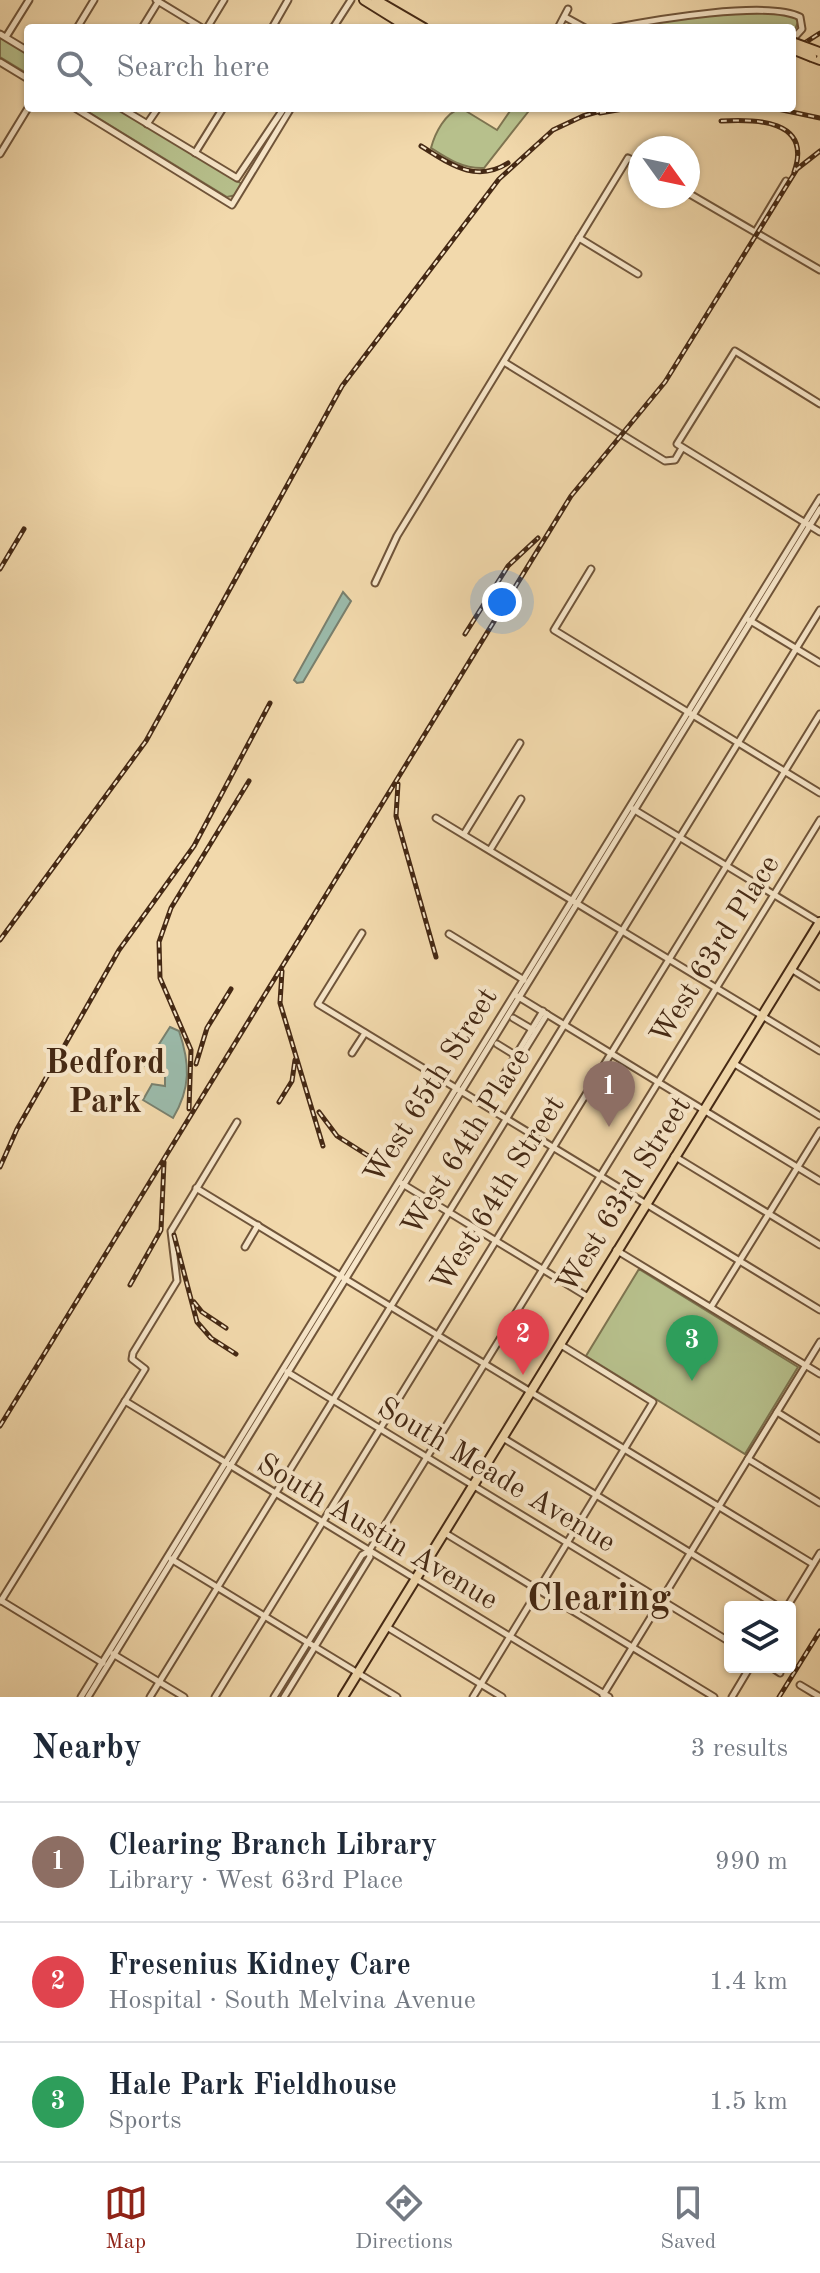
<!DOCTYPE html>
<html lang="en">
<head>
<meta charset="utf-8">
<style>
	:root { --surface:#fff; --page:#f6f6f7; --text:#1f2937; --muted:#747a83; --line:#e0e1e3; --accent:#8f2418 }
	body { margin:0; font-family:"Old Standard TT",serif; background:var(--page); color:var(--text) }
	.controls { position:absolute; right:24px; bottom:24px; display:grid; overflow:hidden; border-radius:8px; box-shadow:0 2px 6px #0004 }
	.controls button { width:72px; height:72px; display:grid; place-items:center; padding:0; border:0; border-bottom:2px solid var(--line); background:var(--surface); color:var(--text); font:40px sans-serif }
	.compass { position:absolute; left:628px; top:136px; width:72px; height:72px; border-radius:50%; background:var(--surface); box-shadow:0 2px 6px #0004; rotate:123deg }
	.you { position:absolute; left:502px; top:602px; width:28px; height:28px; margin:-20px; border:6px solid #fff; border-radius:50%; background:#1a73e8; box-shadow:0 0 0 12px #1a73e833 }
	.badge { display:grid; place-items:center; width:52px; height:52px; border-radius:50%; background:var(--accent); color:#fff; font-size:26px; font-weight:700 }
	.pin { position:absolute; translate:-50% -66px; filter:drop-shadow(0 2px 4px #0008) }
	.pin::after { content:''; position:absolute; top:42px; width:28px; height:24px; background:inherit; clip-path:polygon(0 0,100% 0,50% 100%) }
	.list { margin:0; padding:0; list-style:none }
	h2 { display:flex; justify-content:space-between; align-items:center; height:104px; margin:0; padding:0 32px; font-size:34px }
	h2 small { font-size:26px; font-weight:400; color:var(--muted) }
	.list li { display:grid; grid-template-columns:52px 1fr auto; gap:24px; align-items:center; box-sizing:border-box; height:120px; padding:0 32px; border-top:2px solid var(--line) }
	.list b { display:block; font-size:30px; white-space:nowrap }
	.list p { margin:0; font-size:26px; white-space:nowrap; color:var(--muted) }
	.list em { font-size:26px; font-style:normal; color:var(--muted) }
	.icon { flex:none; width:44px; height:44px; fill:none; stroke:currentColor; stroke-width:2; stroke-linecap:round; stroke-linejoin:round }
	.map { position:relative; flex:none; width:820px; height:1697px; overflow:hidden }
	.search { position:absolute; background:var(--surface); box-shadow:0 2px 6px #0004; left:24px; right:24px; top:24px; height:88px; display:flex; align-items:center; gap:20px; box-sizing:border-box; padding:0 28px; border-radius:8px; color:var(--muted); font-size:30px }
	.sheet { height:464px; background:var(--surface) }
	nav { display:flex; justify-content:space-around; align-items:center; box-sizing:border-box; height:112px; border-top:2px solid var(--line); background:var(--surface); font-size:22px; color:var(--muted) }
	nav a { display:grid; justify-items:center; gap:4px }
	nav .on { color:var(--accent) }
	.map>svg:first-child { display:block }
	.green { fill:#b7c08c; stroke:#7e7450; stroke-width:2 }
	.water { fill:#9bbaaa; stroke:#79806e; stroke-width:2 }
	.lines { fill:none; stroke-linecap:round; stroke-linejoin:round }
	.minor-casing { stroke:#70553a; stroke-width:9 }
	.major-casing { stroke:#452914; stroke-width:12 }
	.minor { stroke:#f7e6c9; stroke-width:5 }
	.major { stroke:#f2d9ac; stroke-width:8 }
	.rail-casing { stroke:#452914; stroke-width:5 }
	.rail { stroke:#f7e6c9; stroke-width:2; stroke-dasharray:6; stroke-linecap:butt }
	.major-bridge-casing { stroke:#452914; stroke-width:12; stroke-linecap:butt }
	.major-bridge { stroke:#f2d9ac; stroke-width:8 }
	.labels { text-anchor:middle; stroke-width:8; stroke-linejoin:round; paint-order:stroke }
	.street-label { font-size:30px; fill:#452914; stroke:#f7e6c9 }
	.quarter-label { font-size:34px; font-weight:bold; fill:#452914; stroke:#f7e6c9 }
	.district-label { font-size:38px; font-weight:bold; fill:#452914; stroke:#f7e6c9 }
</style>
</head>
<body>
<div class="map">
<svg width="820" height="1697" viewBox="0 0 820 1697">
	<rect width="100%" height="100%" fill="#f2d9ac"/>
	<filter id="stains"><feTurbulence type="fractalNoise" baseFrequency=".0025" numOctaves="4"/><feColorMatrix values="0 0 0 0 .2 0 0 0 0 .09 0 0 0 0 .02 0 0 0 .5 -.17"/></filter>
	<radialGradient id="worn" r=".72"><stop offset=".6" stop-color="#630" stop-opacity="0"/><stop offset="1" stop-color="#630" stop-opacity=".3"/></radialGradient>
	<g class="green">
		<path d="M744 9 794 16 798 22 792 37V28H646L655 24 626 28Z"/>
		<path d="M0 35 28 52V74L0 57Z"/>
		<path d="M82 108H119L242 184 236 195 227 197Z"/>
		<path d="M461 108 497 130 512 108H528V112L484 168C463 169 448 159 431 148 435 133 445 113 461 108Z"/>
		<path d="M639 1269 798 1367 745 1454 586 1356Z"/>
	</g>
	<g class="water">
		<path d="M343 592 351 601 303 682 297 683 294 680Z"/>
		<path d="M170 1027 179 1031C190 1063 191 1088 173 1118L143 1100 152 1084 165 1086V1065L160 1064 151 1071 145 1066Z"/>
	</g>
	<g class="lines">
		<g class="minor-casing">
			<g id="minor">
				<path d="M156 0 202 28"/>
				<path d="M565 17 585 28"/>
				<path d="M77 28 94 0"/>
				<path d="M142 28 158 2"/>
				<path d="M207 28 224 0"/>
				<path d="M272 28 288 0"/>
				<path d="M333 28 351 0"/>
				<path d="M558 28 568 9"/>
				<path d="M613 28C653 20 768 0 800 17L802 29 792 40"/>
				<path d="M0 34 28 51"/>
				<path d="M6 37 29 0"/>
				<path d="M0 62 28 79"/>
				<path d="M75 108 232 205 291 108"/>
				<path d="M121 108 237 178 284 108"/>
				<path d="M147 124 158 108"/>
				<path d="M195 153 223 108"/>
				<path d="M0 154 28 108"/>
				<path d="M688 193 820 270"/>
				<path d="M756 231 786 181"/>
				<path d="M579 238 638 274"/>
				<path d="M504 362 665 461 675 460 682 448"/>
				<path d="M820 404 735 351 677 444 820 532"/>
				<path d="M591 569 554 630 820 793"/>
				<path d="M375 583 397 536 628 158 640 164"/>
				<path d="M749 620 820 663"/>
				<path d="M633 809 819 922"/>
				<path d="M436 818 820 1051"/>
				<path d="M464 834 520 743"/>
				<path d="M490 850 521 799"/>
				<path d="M362 933 318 1004 820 1310"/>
				<path d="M449 934 524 980"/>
				<path d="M791 969 820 987"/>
				<path d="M517 996 820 1181"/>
				<path d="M513 1018 535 1031"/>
				<path d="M497 1044 518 1057"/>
				<path d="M352 1053 365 1033"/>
				<path d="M733 1063 820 1116"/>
				<path d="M499 1083 543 1011"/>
				<path d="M503 1085 547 1014"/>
				<path d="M674 1156 820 1245"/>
				<path d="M401 1183 588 1297"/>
				<path d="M196 1188 813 1564"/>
				<path d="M245 1247 258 1225"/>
				<path d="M616 1250 820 1374"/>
				<path d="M711 1307 820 1131"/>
				<path d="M287 1372 730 1642"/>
				<path d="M125 1401 609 1697"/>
				<path d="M777 1412 820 1439"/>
				<path d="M503 1438 779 1607"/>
				<path d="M748 1459 820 1503"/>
				<path d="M445 1533 714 1697"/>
				<path d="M171 1559 397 1697"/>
				<path d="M0 1600 103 1663"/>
				<path d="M1 1601 145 1369 132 1359 133 1353 177 1281 171 1231 237 1122"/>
				<path d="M787 1607 820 1553"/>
				<path d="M387 1627 502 1697"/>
				<path d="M113 1654 184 1697"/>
				<path d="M771 1667 780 1673"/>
				<path d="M800 1685 820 1697"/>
				<path d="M603 1695 820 1342"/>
				<path d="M81 1697 820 498"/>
				<path d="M88 1697 820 509"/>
				<path d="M150 1697 820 610"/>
				<path d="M215 1697 820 714"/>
				<path d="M274 1697 362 1555 369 1551 820 820"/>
				<path d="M284 1697 370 1557 369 1552"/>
				<path d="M473 1697 653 1402 561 1345"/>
				<path d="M732 1697 750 1667"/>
			</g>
		</g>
		<g class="major-casing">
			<g id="major">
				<path d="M364 0 409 28"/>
				<path d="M376 0 424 28"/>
				<path d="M812 57 820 60"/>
				<path d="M343 1697 820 922"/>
			</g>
		</g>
		<use href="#minor" class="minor"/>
		<use href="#major" class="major"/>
		<g class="rail-casing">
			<g id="rail">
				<path d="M792 51 820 33"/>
				<path d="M773 108 820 118"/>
				<path d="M600 113 629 108"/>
				<path d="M721 121C754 119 813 119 794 172"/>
				<path d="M421 146C449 163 475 184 508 163"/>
				<path d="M0 569 24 529"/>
				<path d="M465 634 508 566 538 538"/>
				<path d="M398 784 396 816 436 957"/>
				<path d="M0 940 146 741 342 386 499 179 553 130 583 116 611 108"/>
				<path d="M282 971 280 1003 323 1146"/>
				<path d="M196 1064 207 1028 231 989"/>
				<path d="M279 1102 292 1081 295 1060"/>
				<path d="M189 1109 191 1050 160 978 159 942 171 908 249 781"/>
				<path d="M319 1112 337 1136 386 1167"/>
				<path d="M0 1167 17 1129 119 950 194 846 270 703"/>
				<path d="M174 1235 197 1322 211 1338 236 1354"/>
				<path d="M130 1285 161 1230 164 1162"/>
				<path d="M194 1302 202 1312 226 1328"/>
				<path d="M0 1426 571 496 665 382 797 169 820 151"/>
				<path d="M779 1697 820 1631"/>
			</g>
		</g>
		<use href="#rail" class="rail"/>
		<g class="major-bridge-casing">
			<g id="major-bridge">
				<path d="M792 42 819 52"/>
				<path d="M792 49 812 57"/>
			</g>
		</g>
		<use href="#major-bridge" class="major-bridge"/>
	</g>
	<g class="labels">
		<g class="street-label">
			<text transform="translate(714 949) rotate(-58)" y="10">West 63rd Place</text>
			<text transform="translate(430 1085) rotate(-58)" y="10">West 65th Street</text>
			<text transform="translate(465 1141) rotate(-58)" y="10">West 64th Place</text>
			<text transform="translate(497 1193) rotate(-58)" y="10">West 64th Street</text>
			<text transform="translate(623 1194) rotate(-58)" y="10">West 63rd Street</text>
			<text transform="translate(497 1474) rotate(31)" y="10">South Meade Avenue</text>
			<text transform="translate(378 1531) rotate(31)" y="10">South Austin Avenue</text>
		</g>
		<g class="quarter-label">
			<text x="105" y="1073">Bedford<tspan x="105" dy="39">Park</tspan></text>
		</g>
		<g class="district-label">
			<text x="599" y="1610">Clearing</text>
		</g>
	</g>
	<rect width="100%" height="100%" filter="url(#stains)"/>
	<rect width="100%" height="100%" fill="url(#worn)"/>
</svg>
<div class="controls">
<button><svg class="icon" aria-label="layers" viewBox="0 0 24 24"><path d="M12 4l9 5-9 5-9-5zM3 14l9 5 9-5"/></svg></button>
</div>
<svg class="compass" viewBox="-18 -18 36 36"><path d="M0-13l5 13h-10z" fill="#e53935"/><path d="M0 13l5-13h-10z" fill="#747a83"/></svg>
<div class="you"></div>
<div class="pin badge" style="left:609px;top:1127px;background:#8d6e63">1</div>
<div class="pin badge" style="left:523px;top:1375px;background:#e0444e">2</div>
<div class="pin badge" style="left:692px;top:1381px;background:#2e9e5b">3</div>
<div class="search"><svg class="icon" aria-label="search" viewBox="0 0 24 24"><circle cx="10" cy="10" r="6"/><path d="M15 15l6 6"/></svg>Search here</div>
</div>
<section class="sheet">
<h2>Nearby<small>3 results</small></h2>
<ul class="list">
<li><span class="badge" style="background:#8d6e63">1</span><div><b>Clearing Branch Library</b><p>Library · West 63rd Place</p></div><em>990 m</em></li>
<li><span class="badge" style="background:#e0444e">2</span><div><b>Fresenius Kidney Care</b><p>Hospital · South Melvina Avenue</p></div><em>1.4 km</em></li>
<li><span class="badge" style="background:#2e9e5b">3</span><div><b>Hale Park Fieldhouse</b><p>Sports</p></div><em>1.5 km</em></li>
</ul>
</section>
<nav>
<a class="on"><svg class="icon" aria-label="map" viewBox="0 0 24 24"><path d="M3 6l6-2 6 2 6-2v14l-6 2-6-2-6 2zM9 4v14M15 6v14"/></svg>Map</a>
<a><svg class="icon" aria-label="directions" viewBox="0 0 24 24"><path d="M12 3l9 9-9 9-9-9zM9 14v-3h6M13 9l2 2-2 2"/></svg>Directions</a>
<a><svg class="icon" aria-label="saved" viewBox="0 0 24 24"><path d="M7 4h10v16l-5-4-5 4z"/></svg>Saved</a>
</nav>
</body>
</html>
